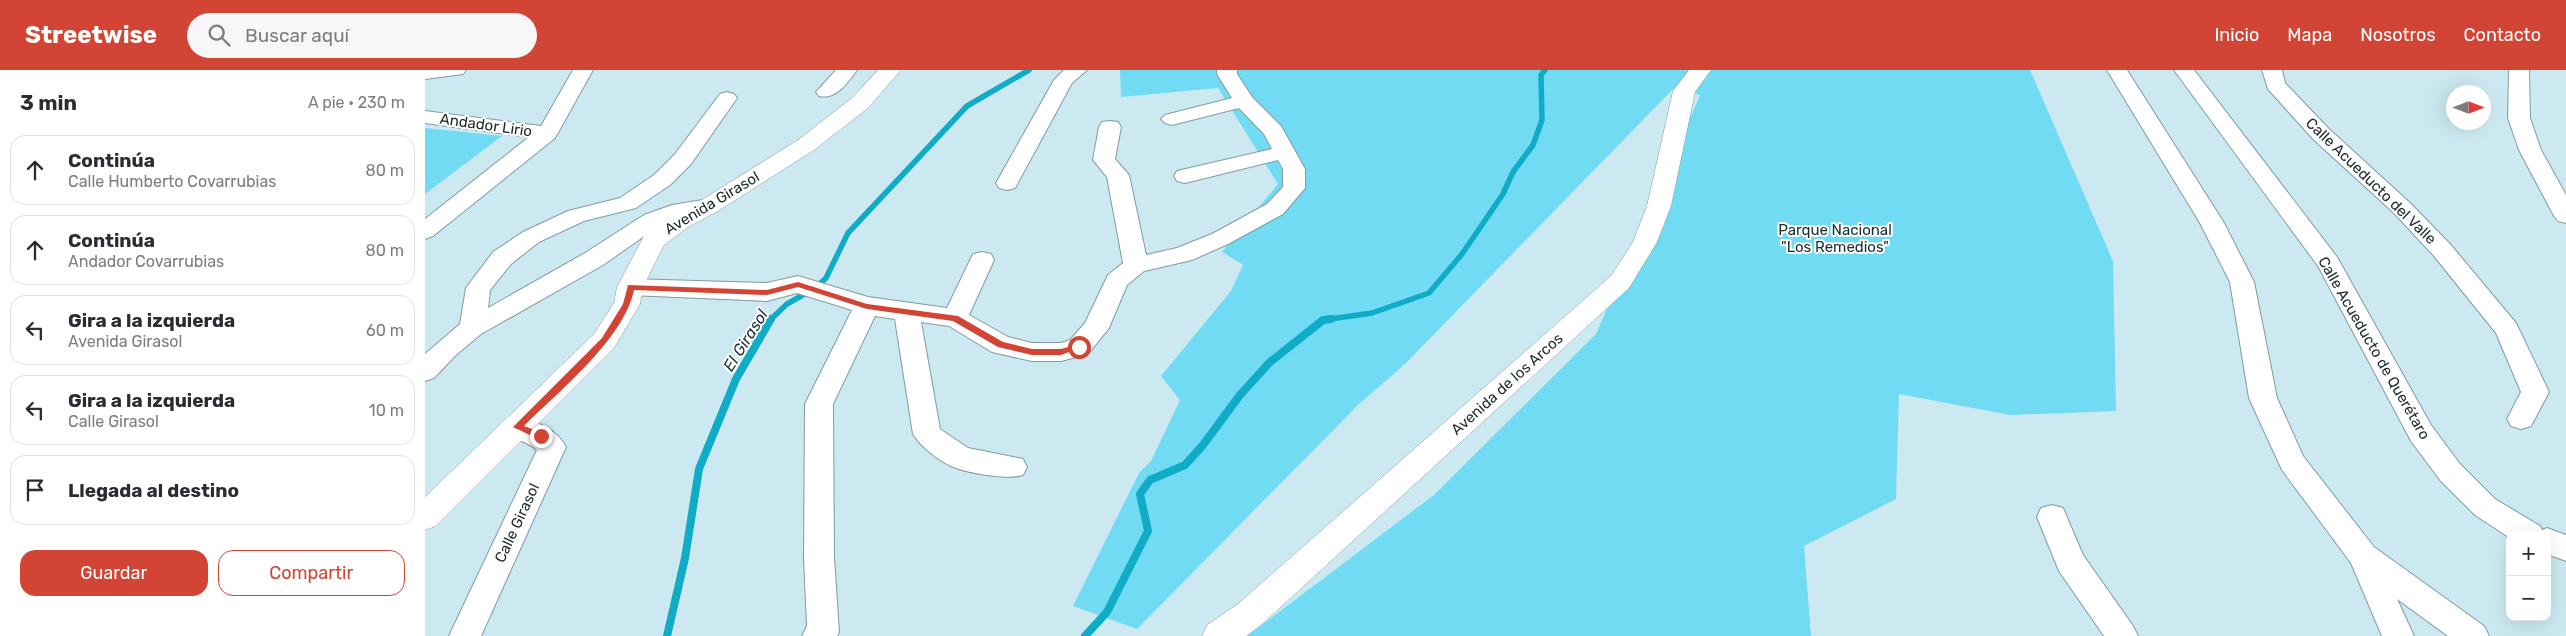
<!DOCTYPE html>
<html lang="es">
<head>
<meta charset="utf-8">
<style>
	:root { --surface:#fff; --page:#f7f7f7; --text:#2b2b33; --muted:#7c7c81; --line:#e1e1e2; --accent:#d24534 }
	body { margin:0; font-family:Rubik,sans-serif; background:var(--page); color:var(--text) }
	.controls { position:absolute; right:15px; bottom:15px; display:grid; overflow:hidden; border-radius:10px; box-shadow:0 5px 20px #0002 }
	.controls button { width:45px; height:45px; display:grid; place-items:center; padding:0; border:0; border-bottom:1px solid var(--line); background:var(--surface); color:var(--text); font:25px sans-serif }
	.compass { position:absolute; left:2021px; top:15px; width:45px; height:45px; border-radius:50%; background:var(--surface); box-shadow:0 5px 20px #0002; rotate:90deg }
	.stop { position:absolute; width:15px; height:15px; margin:-11px; border:4px solid #d24534; border-radius:50%; background:#fff }
	.stop.end { background:#d24534; border-color:#fff; box-shadow:0 1px 5px #0008 }
	.list { margin:0; padding:0; list-style:none }
	h2 { display:flex; justify-content:space-between; align-items:center; height:65px; margin:0; padding:0 20px; font-size:21px }
	h2 small { font-size:16px; font-weight:400; color:var(--muted) }
	.list li { display:grid; grid-template-columns:32px 1fr auto; gap:15px; align-items:center; box-sizing:border-box; height:70px; margin:0 10px 10px; padding:0 10px; border:1px solid var(--line); border-radius:15px }
	.list b { display:block; font-size:19px; white-space:nowrap }
	.list p { margin:0; font-size:16px; white-space:nowrap; color:var(--muted) }
	.list em { font-size:16px; font-style:normal; color:var(--muted) }
	.actions { display:flex; gap:10px; padding:15px 20px }
	.actions a { flex:1; padding:11px 0; border:1px solid var(--accent); border-radius:15px; text-align:center; font-size:18px; color:var(--accent) }
	.actions .main { background:var(--accent); color:#fff }
	.icon { flex:none; width:28px; height:28px; fill:none; stroke:currentColor; stroke-width:2; stroke-linecap:round; stroke-linejoin:round }
	.map { position:relative; flex:none; width:2141px; height:566px; overflow:hidden }
	header { display:flex; align-items:center; gap:30px; box-sizing:border-box; height:70px; padding:0 25px; background:var(--accent); color:#fff }
	header strong { font-size:24px }
	nav { display:flex; gap:28px; margin-inline-start:auto; font-size:18px }
	.search { width:350px; height:45px; background:var(--page); display:flex; align-items:center; gap:12px; box-sizing:border-box; padding:0 18px; border-radius:28px; color:var(--muted); font-size:19px }
	main { display:flex }
	aside { flex:1; background:var(--surface) }
	.map>svg:first-child { display:block }
	.green { fill:#71dbf4 }
	.lines { fill:none; stroke-linecap:round; stroke-linejoin:round }
	.stream-far1 { stroke:#10abc6; stroke-width:5.5 }
	.stream { stroke:#10abc6; stroke-width:8 }
	.street-casing { stroke:#809ba2; stroke-width:2 }
	.secondary-casing { stroke:#809ba2; stroke-width:1 }
	.street { fill:#fff; fill-rule:evenodd }
	.secondary { fill:#fff; fill-rule:evenodd }
	.route { fill:#d24534 }
	.labels { text-anchor:middle; stroke-width:4; stroke-linejoin:round; paint-order:stroke }
	.street-label { font-size:15px; fill:#1d292b; stroke:#fff }
	.park-label { font-size:15px; fill:#172d32; stroke:#fff }
	.water-label { font-size:16px; font-style:italic; fill:#192f34; stroke:#fff }
</style>
</head>
<body>
<header>
<strong>Streetwise</strong>
<div class="search"><svg class="icon" aria-label="search" viewBox="0 0 24 24"><circle cx="10" cy="10" r="6"/><path d="M15 15l6 6"/></svg>Buscar aquí</div>
<nav><a>Inicio</a><a>Mapa</a><a>Nosotros</a><a>Contacto</a></nav>
</header>
<main>
<aside>
<h2>3 min<small>A pie · 230 m</small></h2>
<ul class="list">
<li><svg class="icon" aria-label="ahead" viewBox="0 0 24 24"><path d="M12 20V5M6 11l6-6 6 6"/></svg><div><b>Continúa</b><p>Calle Humberto Covarrubias</p></div><em>80 m</em></li>
<li><svg class="icon" aria-label="ahead" viewBox="0 0 24 24"><path d="M12 20V5M6 11l6-6 6 6"/></svg><div><b>Continúa</b><p>Andador Covarrubias</p></div><em>80 m</em></li>
<li><svg class="icon" aria-label="left" viewBox="0 0 24 24"><path d="M17 20v-9H6M10 6l-5 5 5 5"/></svg><div><b>Gira a la izquierda</b><p>Avenida Girasol</p></div><em>60 m</em></li>
<li><svg class="icon" aria-label="left" viewBox="0 0 24 24"><path d="M17 20v-9H6M10 6l-5 5 5 5"/></svg><div><b>Gira a la izquierda</b><p>Calle Girasol</p></div><em>10 m</em></li>
<li><svg class="icon" aria-label="arrive" viewBox="0 0 24 24"><path d="M6 21V4h12l-3 4 3 4H6"/></svg><div><b>Llegada al destino</b></div></li>
</ul>
<div class="actions"><a class="main">Guardar</a><a>Compartir</a></div>
</aside>
<div class="map">
<svg width="2141" height="566" viewBox="0 0 2141 566">
	<rect width="100%" height="100%" fill="#cce9f1"/>
	<g class="green">
		<path d="M695 0H1605L1688 191 1691 341 1585 345 1474 324 1471 429 1379 476 1386 566H822L1009 425 1171 264 1275 25 1249 18 980 294 933 335 712 559 648 536 714 403 726 391 755 330 736 306 806 221 818 195 797 182 853 114 793 18 696 27Z"/>
		<path d="M0 58 77 66 0 124Z"/>
	</g>
	<g class="lines">
		<g class="stream-far1">
			<path d="M345 250 362 234 390 218 401 208 423 163 542 36 604 0"/>
			<path d="M898 250 947 243 1004 223 1037 184 1078 124 1088 102 1108 75 1117 50 1116 5 1120 0"/>
		</g>
		<g class="stream">
			<path d="M242 566 260 488 274 399 311 309 346 249"/>
			<path d="M660 566 682 542 723 461 715 424 725 410 760 395 778 375 815 325 845 292 898 250 906 249"/>
		</g>
		<g class="street-casing">
			<g id="street">
				<path d="M0 0H41L38 4 0 9Z"/>
				<path d="M148 0H168L130 68 8 166 0 169V149L104 67 0 53V41L116 56Z"/>
				<path d="M411 0H432C423 13 410 30 394 26L391 22Z"/>
				<path d="M639 0H662L647 13 590 118 582 120 574 118 571 113 629 10Z"/>
				<path d="M792 0H812V4L827 27 856 56 880 99V118L858 144 803 174 767 190 719 201 702 215 684 258 663 284 636 291H607L567 282 524 256 496 252 515 359 543 378 598 389 602 397 598 405C583 410 541 403 526 396 513 390 495 376 488 364L470 249 450 246 408 334 409 488 414 562 412 566H377L382 556 379 488 380 334 427 240 372 223 342 231 205 225 196 223 193 217 196 211 205 209 342 213 373 206 443 227 522 238 548 184 557 182 566 184 569 190 544 245 583 267 607 273H636L645 270 660 253 683 205 698 193 682 107 668 90 674 57 677 52 685 51 693 52 696 57 690 89 704 105 721 185 752 178 787 164 842 134 858 117V99L853 90 760 113 752 111 749 106 752 101 847 79 839 64 814 38 747 55 740 53 736 49 740 45 807 28 792 4Z"/>
				<path d="M1682 0H1702L1799 153 1829 212 1852 328 1878 386 1949 477 2059 556 2064 566H2023L1972 529 1989 566H1957L1926 493 1857 400 1824 328 1805 212 1775 153Z"/>
				<path d="M1749 0H1769L1912 187 2006 355 2035 394 2070 429 2115 456 2117 460 2122 458 2141 465V491L2122 484V465H2085V468L2050 445 2015 410 1986 371 1893 196Z"/>
				<path d="M1837 0H1857L1860 13 1904 59 1985 133 2025 174 2091 253 2124 322 2106 356 2096 359 2086 356 2082 349 2096 322 2071 263 2009 186 1969 143 1888 69 1843 19Z"/>
				<path d="M2084 0H2104L2105 48 2116 80 2141 125V153L2133 151 2129 146 2094 80 2083 48Z"/>
				<path d="M302 22 309 24 312 28 266 94 245 115 211 138 159 151 114 172 86 194 65 220 63 238 160 183 219 145 247 135 284 129 292 131 296 136 292 141 252 149 235 155 178 195 56 264 31 285 9 308 0 311V284L35 254 41 218 68 182 98 162 143 141 195 128 229 105 250 84 295 24Z"/>
				<path d="M92 346C111 352 131 358 141 377L56 566H24L112 380C101 370 85 370 78 357L82 349Z"/>
				<path d="M1627 435 1638 438 1658 485 1708 556 1713 566H1679L1634 501 1612 447 1616 438Z"/>
			</g>
		</g>
		<g class="secondary-casing">
			<g id="secondary">
				<path d="M453 0H476L443 38 389 80 293 141 263 157 239 175 218 217 215 234 189 278 11 456 0 460V427L169 264 189 233 192 217 220 164 245 145 275 131 373 70 427 28Z"/>
				<path d="M1264 0H1286L1270 22 1246 136 1232 172 1204 218 837 554 821 566H777L782 555 813 534 1186 206 1208 172 1222 136 1248 21Z"/>
			</g>
		</g>
		<use href="#street" class="street"/>
		<use href="#secondary" class="secondary"/>
	</g>
	<path class="route" d="M373 212 442 234 533 246 578 272 607 279H636L654 274 658 277 636 285H607L573 277 528 251 442 239 373 217 342 225 209 220C199 269 134 321 99 356L119 364V369H113L88 357 177 268 198 234 203 215 342 220Z"/>
	<g class="labels">
		<g class="street-label">
			<text transform="translate(61 55) rotate(8)" y="5">Andador Lirio</text>
			<text transform="translate(1946 111) rotate(44)" y="5">Calle Acueducto del Valle</text>
			<text transform="translate(287 133) rotate(-31)" y="5">Avenida Girasol</text>
			<text transform="translate(1949 278) rotate(60)" y="5">Calle Acueducto de Querétaro</text>
			<text transform="translate(1082 314) rotate(-42)" y="5">Avenida de los Arcos</text>
			<text transform="translate(92 453) rotate(-65)" y="5">Calle Girasol</text>
		</g>
		<g class="park-label">
			<text x="1410" y="165">Parque Nacional<tspan x="1410" dy="17">"Los Remedios"</tspan></text>
		</g>
		<g class="water-label">
			<text transform="translate(320 270) rotate(-58)" y="6">El Girasol</text>
		</g>
	</g>
</svg>
<div class="controls">
<button>+</button>
<button>−</button>
</div>
<svg class="compass" viewBox="-18 -18 36 36"><path d="M0-13l5 13h-10z" fill="#e53935"/><path d="M0 13l5-13h-10z" fill="#7c7c81"/></svg>
<div class="stop" style="left:654px;top:277px"></div>
<div class="stop end" style="left:116px;top:366px"></div>
</div>
</main>
</body>
</html>
